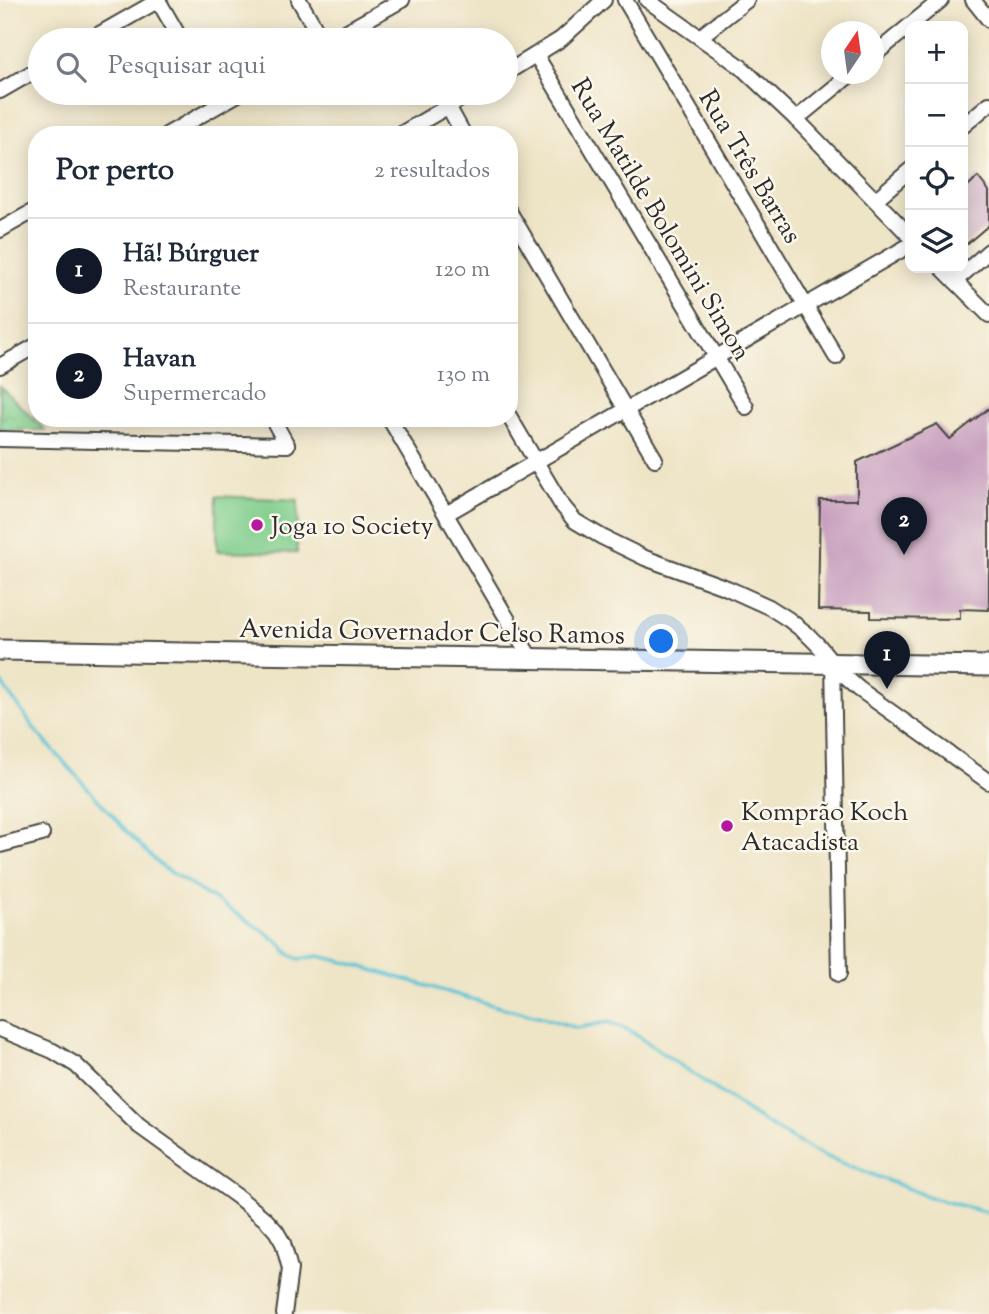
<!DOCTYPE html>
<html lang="pt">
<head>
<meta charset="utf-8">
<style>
	:root { --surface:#fff; --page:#f2f2f3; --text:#1f2937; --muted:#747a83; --line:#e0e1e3; --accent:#111827 }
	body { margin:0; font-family:"Sorts Mill Goudy",serif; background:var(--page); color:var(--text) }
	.controls { position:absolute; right:21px; top:21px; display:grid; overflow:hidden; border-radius:14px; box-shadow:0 4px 18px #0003 }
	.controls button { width:63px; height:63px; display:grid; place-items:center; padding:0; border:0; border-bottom:2px solid var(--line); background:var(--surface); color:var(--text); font:35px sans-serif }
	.compass { position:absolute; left:821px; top:21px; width:63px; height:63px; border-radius:50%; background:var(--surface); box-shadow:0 4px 18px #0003; rotate:13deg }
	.you { position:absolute; left:662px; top:642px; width:24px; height:24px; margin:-18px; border:5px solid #fff; border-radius:50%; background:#1a73e8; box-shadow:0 0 0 10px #1a73e833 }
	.badge { display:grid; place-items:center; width:46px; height:46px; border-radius:50%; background:var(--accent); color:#fff; font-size:23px; font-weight:700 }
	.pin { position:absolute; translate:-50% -58px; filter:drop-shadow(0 2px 4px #0008) }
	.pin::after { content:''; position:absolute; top:37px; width:24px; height:21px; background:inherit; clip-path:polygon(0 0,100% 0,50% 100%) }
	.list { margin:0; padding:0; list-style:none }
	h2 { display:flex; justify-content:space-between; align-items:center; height:91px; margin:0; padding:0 28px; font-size:30px }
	h2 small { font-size:23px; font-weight:400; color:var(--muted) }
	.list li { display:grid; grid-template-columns:46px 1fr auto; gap:21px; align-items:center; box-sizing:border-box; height:105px; padding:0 28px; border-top:2px solid var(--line) }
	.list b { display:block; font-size:26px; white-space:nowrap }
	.list p { margin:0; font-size:23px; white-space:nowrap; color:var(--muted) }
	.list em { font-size:23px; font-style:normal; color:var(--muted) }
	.icon { flex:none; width:38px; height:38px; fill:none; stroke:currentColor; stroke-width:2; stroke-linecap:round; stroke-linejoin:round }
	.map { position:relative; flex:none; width:989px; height:1314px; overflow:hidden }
	.search { position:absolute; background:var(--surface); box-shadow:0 4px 18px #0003; left:28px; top:28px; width:490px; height:77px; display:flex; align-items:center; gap:18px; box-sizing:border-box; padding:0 24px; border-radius:38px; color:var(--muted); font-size:26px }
	.panel { position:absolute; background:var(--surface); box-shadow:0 4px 18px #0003; left:28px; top:126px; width:490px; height:301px; border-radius:28px }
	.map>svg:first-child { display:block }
	.grass { fill:#80ce8c; stroke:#567c5c; stroke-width:2 }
	.park { fill:url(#park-crowns); stroke:#567c5c; stroke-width:2 }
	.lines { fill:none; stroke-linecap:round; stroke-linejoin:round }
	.stream { stroke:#59c3d4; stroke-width:3.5 }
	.building { fill:#c8a0bf }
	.street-casing { stroke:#484742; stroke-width:18 }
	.secondary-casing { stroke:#484742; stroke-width:23 }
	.street { stroke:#fff; stroke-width:14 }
	.secondary { stroke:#fff; stroke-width:19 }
	.poi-dot { fill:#b5179e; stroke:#fbf7ec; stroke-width:2.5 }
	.labels { text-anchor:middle; stroke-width:5; stroke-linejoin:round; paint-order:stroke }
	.street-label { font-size:26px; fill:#2b2b2b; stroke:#fbf7ec }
	.poi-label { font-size:26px; fill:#2b2b2b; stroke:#fbf7ec; text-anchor:start }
</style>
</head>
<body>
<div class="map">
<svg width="989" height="1314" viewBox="0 0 989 1314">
	<defs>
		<pattern id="park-crowns" width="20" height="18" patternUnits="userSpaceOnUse" patternTransform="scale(1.75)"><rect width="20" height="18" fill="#80ce8c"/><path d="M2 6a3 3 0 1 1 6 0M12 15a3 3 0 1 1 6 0" fill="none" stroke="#69a773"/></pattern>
	</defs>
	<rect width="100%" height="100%" fill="#fbf7ec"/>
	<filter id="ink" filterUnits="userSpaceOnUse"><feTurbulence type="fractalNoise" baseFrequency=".0143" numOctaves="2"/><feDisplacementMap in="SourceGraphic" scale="14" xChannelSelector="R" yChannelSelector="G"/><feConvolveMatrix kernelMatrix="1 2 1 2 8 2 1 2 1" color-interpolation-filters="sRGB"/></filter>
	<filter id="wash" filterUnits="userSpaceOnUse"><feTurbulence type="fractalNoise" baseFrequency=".00686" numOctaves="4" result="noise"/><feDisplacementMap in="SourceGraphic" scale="28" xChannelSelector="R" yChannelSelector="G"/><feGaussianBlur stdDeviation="1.57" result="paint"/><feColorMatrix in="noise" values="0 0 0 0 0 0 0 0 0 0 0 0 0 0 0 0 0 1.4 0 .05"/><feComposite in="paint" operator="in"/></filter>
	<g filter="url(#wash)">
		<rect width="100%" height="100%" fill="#eee4c6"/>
		<path class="grass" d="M217 496 298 500 297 553 217 551Z"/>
		<path class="park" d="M0 386 45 430H0Z"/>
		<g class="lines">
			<path class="stream" d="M0 681 36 731 129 834 161 866 262 930 281 944 289 954 299 959 319 956 349 963 499 1007 542 1017 577 1028 608 1022 629 1030 762 1121 817 1153 932 1198 989 1213"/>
		</g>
		<g id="blocks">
			<g class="building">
				<path d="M978 177 989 191V225L963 247V190Z"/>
				<path d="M989 408V610L960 609V619L871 618V611L818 610 820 500H857V462L937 424 950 439Z"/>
			</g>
		</g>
	</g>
	<g filter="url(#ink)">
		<use href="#blocks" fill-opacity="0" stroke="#484742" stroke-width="2"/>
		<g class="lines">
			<g class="street-casing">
				<g id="street">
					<path d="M158 0 181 40"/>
					<path d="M299 0 322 40"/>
					<path d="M625 0 836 357"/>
					<path d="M647 0 740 66 796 119 910 236"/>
					<path d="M973 0 989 20"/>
					<path d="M700 37 747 0"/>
					<path d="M89 40 159 0"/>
					<path d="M331 40 402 0"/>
					<path d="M536 55 746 407"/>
					<path d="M874 55 941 0"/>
					<path d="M506 73 561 39 604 0"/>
					<path d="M0 91 40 68"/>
					<path d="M211 93 218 105"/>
					<path d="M448 106 464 135"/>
					<path d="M796 119 851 74"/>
					<path d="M963 126 989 104"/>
					<path d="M166 135 240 93"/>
					<path d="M399 135 471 93"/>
					<path d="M875 200 910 170"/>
					<path d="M509 211 655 459"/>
					<path d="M0 230 37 209"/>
					<path d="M942 268 989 315"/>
					<path d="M955 281 989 251"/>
					<path d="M0 366 37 345"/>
					<path d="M509 416 561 504 575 521 602 537 645 558 727 588 769 607 788 619 806 633 819 646 842 674 859 689 989 782"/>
					<path d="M272 418 287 445"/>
					<path d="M389 418 531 659"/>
					<path d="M0 439 287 445"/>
					<path d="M446 514 910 245"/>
					<path d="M833 663 839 974"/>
					<path d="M0 845 42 834"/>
					<path d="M0 1029 53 1051 76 1065 139 1126 238 1197 266 1220 276 1231 283 1243 290 1269 284 1314"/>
				</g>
			</g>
			<g class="secondary-casing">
				<path id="secondary" d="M0 650 989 666"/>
			</g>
			<use href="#street" class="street"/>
			<use href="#secondary" class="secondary"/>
		</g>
	</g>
	<g class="poi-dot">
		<circle cx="257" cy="525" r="7"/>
		<circle cx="727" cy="826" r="7"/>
	</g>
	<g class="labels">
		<g class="street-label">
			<text transform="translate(751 166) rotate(59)" y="9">Rua Três Barras</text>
			<text transform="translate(662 219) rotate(59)" y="9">Rua Matilde Bolomini Simon</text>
			<text transform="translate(432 631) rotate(1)" y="9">Avenida Governador Celso Ramos</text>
		</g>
		<g class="poi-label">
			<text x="271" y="534">Joga 10 Society</text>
			<text x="741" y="820">Komprão Koch<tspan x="741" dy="30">Atacadista</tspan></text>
		</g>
	</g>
</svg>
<div class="controls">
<button>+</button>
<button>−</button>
<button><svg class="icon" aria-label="locate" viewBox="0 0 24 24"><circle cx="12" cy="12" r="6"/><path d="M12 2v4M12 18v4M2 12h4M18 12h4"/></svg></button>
<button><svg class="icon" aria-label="layers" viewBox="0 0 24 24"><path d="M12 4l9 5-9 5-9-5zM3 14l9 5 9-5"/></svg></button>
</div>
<svg class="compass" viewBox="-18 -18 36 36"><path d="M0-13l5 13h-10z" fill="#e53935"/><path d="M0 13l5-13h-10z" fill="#747a83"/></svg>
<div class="you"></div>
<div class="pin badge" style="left:887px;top:689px">1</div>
<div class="pin badge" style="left:904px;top:555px">2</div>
<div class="search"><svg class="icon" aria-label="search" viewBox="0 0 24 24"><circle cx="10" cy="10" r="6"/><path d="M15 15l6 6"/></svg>Pesquisar aqui</div>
<section class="panel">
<h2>Por perto<small>2 resultados</small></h2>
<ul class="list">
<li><span class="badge">1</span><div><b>Hã! Búrguer</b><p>Restaurante</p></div><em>120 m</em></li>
<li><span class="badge">2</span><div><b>Havan</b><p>Supermercado</p></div><em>130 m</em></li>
</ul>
</section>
</div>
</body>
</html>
